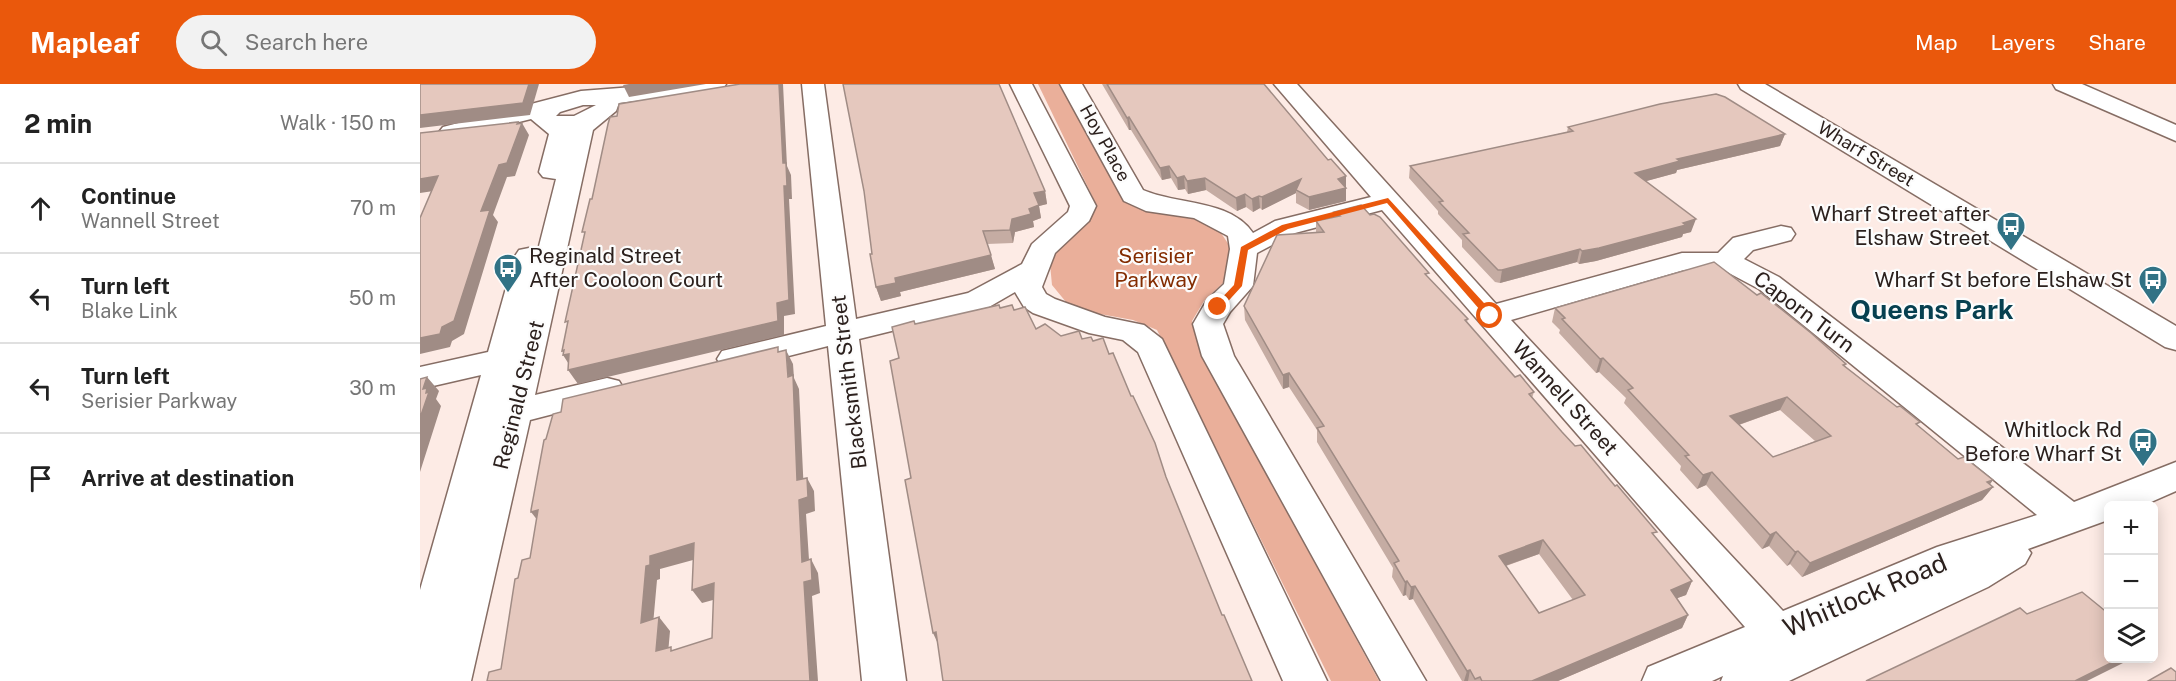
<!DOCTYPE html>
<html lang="en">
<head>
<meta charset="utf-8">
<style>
	:root { --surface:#fff; --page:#f2f2f2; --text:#222; --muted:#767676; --line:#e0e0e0; --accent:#ea580c }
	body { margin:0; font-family:"Public Sans",sans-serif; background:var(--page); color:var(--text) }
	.controls { position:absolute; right:18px; bottom:18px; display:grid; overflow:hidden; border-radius:9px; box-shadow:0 3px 15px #0003 }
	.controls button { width:54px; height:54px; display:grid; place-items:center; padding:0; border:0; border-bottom:2px solid var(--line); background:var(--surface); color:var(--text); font:30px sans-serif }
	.stop { position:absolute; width:18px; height:18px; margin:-14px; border:4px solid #ea580c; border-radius:50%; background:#fff }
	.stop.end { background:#ea580c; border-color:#fff; box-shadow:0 2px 6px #0008 }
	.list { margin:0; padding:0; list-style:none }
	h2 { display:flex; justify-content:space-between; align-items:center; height:78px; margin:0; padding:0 24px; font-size:26px }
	h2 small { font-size:20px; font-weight:400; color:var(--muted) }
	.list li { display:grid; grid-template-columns:39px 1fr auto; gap:18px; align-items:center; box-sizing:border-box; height:90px; padding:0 24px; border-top:2px solid var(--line) }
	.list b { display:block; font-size:22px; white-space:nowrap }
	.list p { margin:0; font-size:20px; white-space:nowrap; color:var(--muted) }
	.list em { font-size:20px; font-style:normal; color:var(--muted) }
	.icon { flex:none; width:33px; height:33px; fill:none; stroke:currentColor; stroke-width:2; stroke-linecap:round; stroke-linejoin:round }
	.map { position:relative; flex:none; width:1756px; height:597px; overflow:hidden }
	header { display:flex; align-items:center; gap:36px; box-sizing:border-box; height:84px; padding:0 30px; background:var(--accent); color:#fff }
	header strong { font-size:28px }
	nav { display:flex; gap:33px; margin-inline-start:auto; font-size:21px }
	.search { width:420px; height:54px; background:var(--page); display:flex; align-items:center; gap:15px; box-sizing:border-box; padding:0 21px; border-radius:33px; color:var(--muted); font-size:22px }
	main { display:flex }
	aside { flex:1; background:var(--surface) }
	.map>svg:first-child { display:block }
	.green { fill:#eaaf9a }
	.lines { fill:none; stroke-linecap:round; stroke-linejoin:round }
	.minor-casing { stroke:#866d64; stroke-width:3 }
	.minor { fill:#fff; fill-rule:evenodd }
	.wall { fill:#c5aca3; fill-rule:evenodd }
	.shaded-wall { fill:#a08c85 }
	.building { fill:#e5c8be; stroke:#a08c85; stroke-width:1.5; fill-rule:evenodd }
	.route { fill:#ea580c }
	.labels { text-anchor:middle; stroke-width:4.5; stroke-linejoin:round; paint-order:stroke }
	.far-street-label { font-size:18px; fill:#2b201d; stroke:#fcfcfc }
	.poi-label { font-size:21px; fill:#2b201d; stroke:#fcfcfc; text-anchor:end }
	.park-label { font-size:21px; fill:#832c01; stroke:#fcfcfc }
	.street-label { font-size:21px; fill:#2b201d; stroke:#fcfcfc }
	.near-street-label { font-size:26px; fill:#2b201d; stroke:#fcfcfc }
	.district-label { font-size:27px; font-weight:bold; fill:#074050; stroke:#fcfcfc }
</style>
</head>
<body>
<header>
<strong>Mapleaf</strong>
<div class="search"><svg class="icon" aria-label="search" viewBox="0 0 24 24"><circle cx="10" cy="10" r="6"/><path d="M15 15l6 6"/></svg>Search here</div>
<nav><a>Map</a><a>Layers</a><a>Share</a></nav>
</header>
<main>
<aside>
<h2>2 min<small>Walk · 150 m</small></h2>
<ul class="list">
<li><svg class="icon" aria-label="ahead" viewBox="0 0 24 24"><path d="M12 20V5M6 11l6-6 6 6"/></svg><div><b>Continue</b><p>Wannell Street</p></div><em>70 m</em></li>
<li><svg class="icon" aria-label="left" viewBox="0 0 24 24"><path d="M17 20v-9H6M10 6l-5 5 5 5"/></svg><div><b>Turn left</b><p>Blake Link</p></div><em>50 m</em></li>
<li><svg class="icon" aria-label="left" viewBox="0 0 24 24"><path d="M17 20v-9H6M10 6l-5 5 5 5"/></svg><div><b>Turn left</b><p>Serisier Parkway</p></div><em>30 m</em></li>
<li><svg class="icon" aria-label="arrive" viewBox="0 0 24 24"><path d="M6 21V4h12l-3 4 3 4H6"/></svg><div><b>Arrive at destination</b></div></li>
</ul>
</aside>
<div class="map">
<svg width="1756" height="597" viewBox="0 0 1756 597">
	<rect width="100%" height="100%" fill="#fdebe5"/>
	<path class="green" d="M618 0H642L706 117 760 128 797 143 809 161 812 180 805 197 784 217 772 237 823 347 959 597H911L737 246 713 236 669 228 646 218 632 201 630 180 643 157 664 142 677 122Z"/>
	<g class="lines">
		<g class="minor-casing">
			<g id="minor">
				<path d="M252 0H306L303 5 295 7 199 19 196 27 173 46 115 311 187 294 199 297 204 305 199 313 110 336 51 597H0V506L61 291 0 305V283L68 268 95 172 99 166 109 164 118 166 136 95 123 93 119 88 129 50 111 35 31 55 23 53 19 48 23 43 161 7ZM163 21H176L154 32H136L140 28Z"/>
				<path d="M382 0H404L436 235 548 209 602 180 612 160 648 128 650 122 590 0H612L676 122 669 137 635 169 622 203 626 210 635 215 685 233 724 241 742 255 907 597H863L718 268 703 256 669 249 613 229 604 223 595 208 569 223 439 255 486 597H442L408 262 313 286 302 283 297 275 302 267 406 242Z"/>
				<path d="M640 0H662L723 106C757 121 810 115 833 149L855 137 951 113 854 0H877L1076 220 1262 169H1298L1313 154 1361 142 1371 144 1375 150 1371 156 1333 166 1324 175 1359 193 1654 418 1756 378V407L1722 422H1688V436L1608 465 1611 469 1605 480 1568 503 1369 597H1301L1303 592 1292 597H1222L1228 583 1325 543 962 126 875 149 837 169 833 202 810 228 803 240 814 272 1006 597H961L782 272 773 240 787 216 804 200 810 165 808 152 774 134 726 127 704 117ZM1275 185 1307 188 1339 205 1617 431 1517 463 1363 527 1091 236 1264 186Z"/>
				<path d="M1318 0H1345L1756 242V266L1745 263 1321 5Z"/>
				<path d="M1633 0H1662L1756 41V57L1636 5Z"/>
			</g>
		</g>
		<use href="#minor" class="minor"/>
	</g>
	<g class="wall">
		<path d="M682 0H844L908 76 926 92V117L889 126 876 119V109L842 126 840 124 833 128 826 123 817 127 786 106 768 110 765 105 758 106 751 94 742 96 711 46H709Z"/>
		<path d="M1148 43 1365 50 1360 62 1257 86 1256 89 1226 97 1271 148 1263 150 1262 153 1176 177 1159 180 1157 178 1080 199 1075 198 1042 163V156L1018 130V127L989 94 990 82 1147 48Z"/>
		<path d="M625 107 627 120 619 122 621 134 613 137 614 143 595 148 593 159 567 160 575 185 480 208 481 212 461 217 456 203Z"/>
		<path d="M914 128 1008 193 1048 235 1047 238 1095 293 1114 308 1112 314 1235 453 1272 497 1266 511 1257 514 1268 531 1262 544 1138 597H1042L993 515 989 516 986 511 983 512 972 493 973 484 897 358V346L869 303 863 305 825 236 824 222 896 149V137L913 133ZM1119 470 1153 516 1119 529 1086 482Z"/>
		<path d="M1135 224 1426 280 1425 282 1573 403 1562 416 1382 493 1370 480 1367 482 1349 462 1342 465 1286 401 1277 405 1260 386 1261 382 1204 319 1206 314 1179 288 1176 289 1139 249 1140 246 1132 238ZM1360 326 1395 357 1353 373 1319 341Z"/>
	</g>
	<g class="shaded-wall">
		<path d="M109 0H119L110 31 0 44V31Z"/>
		<path d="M209 0H286L209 13 203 1Z"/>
		<path d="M359 0H363L367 82 371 91 372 115H369L375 230 364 232V251L158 300 148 286 357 219 364 102Z"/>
		<path d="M709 33 711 46H709L707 34Z"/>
		<path d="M98 38 101 42 102 39 109 51 95 92 87 93 73 131 78 138 44 250 32 257 30 263 0 270V254L61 127 79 81Z"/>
		<path d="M1365 50 1360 62 1257 86 1256 89 1212 101 1215 89 1257 75Z"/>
		<path d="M749 82 751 94 742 96 740 84Z"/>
		<path d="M18 92 27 105 0 109V95Z"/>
		<path d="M764 92 765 105 758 106 757 94Z"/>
		<path d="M926 92V117L889 126V113L918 95Z"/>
		<path d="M785 94 786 106 768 110 767 97Z"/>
		<path d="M881 95 876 106V109L842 126V113Z"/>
		<path d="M625 107 627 120 619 122 621 134 613 137 614 143 595 148 593 159 590 146 592 135 614 109Z"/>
		<path d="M825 110 826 123 817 127 816 114Z"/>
		<path d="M839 112 840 124 833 128 832 115Z"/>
		<path d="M1276 135 1271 148 1263 150 1262 153 1176 177 1159 180 1162 167Z"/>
		<path d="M1160 165 1157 178 1080 199 1082 186Z"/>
		<path d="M571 171 575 185 480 208 481 212 461 217 456 203 475 194Z"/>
		<path d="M144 266 149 270 152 285 143 271H145L142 267Z"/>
		<path d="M366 266 373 280 374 294 379 305 384 410 377 396Z"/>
		<path d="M1183 274 1179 288 1176 289 1180 275Z"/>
		<path d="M869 289V303L863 305V291Z"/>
		<path d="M7 293 19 307 16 315 21 322 0 388V334L3 305Z"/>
		<path d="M1367 313 1360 326 1304 346 1310 332Z"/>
		<path d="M1292 388 1286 401 1277 405 1283 391Z"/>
		<path d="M387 394 394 407 395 427 386 430 390 491 382 478 379 416Z"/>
		<path d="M1573 396 1566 406 1573 403 1562 416 1382 493 1390 479Z"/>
		<path d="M118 426 122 442 111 428Z"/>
		<path d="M1356 448 1349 462 1342 465 1350 451Z"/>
		<path d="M1123 456 1119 470 1076 485 1079 472Z"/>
		<path d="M274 459 284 473 240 485V495L237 496 232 552 221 539 226 482 230 472Z"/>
		<path d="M1378 467 1370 480 1367 482 1375 468Z"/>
		<path d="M391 475 398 489 400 509 392 512 398 597H390L384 498Z"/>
		<path d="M987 497 986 511 983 512 985 498Z"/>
		<path d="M1272 497 1266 511 1244 519 1251 506Z"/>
		<path d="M294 499 304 513 282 519 272 506Z"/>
		<path d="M995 502 993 515 989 516 991 503Z"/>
		<path d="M1268 531 1262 544 1138 597H1112Z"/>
		<path d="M239 533 250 547 247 581 236 567Z"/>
		<path d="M516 548 519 562 513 549Z"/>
		<path d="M1701 574H1713L1667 597H1655Z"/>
		<path d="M1050 586 1048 597H1044L1047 587Z"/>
	</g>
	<g class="building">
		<path d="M0 0H109L103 19 0 31Z"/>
		<path d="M320 0H359L363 79H366L367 102H364L369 216 357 219 358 237 148 286 149 270 143 271 144 266 142 267 148 237 145 238 165 148H162L170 115H172L188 40 190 33 197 32 199 20Z"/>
		<path d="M423 0H579L625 107 614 109 619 121 609 125 611 130 592 135 590 146 563 147 571 171 475 194 476 199 456 203 450 170H452L444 107Z"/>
		<path d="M687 0H844L908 76 911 75 926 92 918 95 926 104 889 113 876 106 881 95 842 113 839 112 832 115 825 110 816 114 785 94 767 97 764 92 757 94 749 82 740 84 709 33 707 34Z"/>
		<path d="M1296 10 1305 13 1365 50 1257 75 1260 77 1215 89 1276 135 1263 139 1266 141 1179 164 1162 167 1160 165 1082 186H1078L1043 150 1049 149 1019 118 1023 117 990 82 1153 47 1148 43 1240 20Z"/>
		<path d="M98 38 97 40 102 39 87 79 79 81 61 127 70 126 34 237 22 243 20 250 0 254V134L18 92 0 95V49Z"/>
		<path d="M941 121 950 131 954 130 960 133 1009 189 1005 190 1048 235 1045 236 1095 293 1100 291 1114 308 1109 310 1142 348 1155 362 1161 361 1195 402 1197 401 1237 448 1232 449 1272 497 1251 506 1268 531 1112 597H1062L1060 593 1055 595 1050 586 1047 587 995 502 991 503 987 497 985 498 974 479 979 477 897 344 904 342 869 289 863 291 824 222 857 151 904 148 896 137 920 132 914 128ZM1123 456 1165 511 1119 529 1079 472Z"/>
		<path d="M1294 178 1337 211 1341 209 1391 249 1426 280 1423 281 1477 323 1480 322 1500 338 1496 340 1538 375 1544 373 1573 396 1567 398 1573 403 1390 479 1378 467 1375 468 1356 448 1350 451 1292 388 1283 391 1265 372 1269 371 1208 306 1213 304 1183 274 1180 275 1142 235 1145 234 1135 224ZM1367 313 1411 352 1353 373 1310 332Z"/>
		<path d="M579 221 580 224 592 221 594 226 605 223 616 245 625 240 641 252 659 247 662 255 671 253 673 257 683 254 689 270 693 269 711 312H713L735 359 746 393 802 531H804L832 597H523L516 548 513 549 485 396 491 394 470 277 479 274 472 243 494 237 495 240Z"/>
		<path d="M358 263V268L366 266 368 293 373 291 377 396 387 394 388 413 379 416 382 478 391 475 392 496 384 498 390 597H67L69 588 81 585 95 495 98 494 102 476 110 474 118 426 111 428V426L124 356 126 355 133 330 141 328 143 315ZM274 459 272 506 294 499 292 554 251 567V563L236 567 239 533 221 539 226 482 230 481V472Z"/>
		<path d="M7 293 3 305 7 304 6 309 9 308 0 334V295Z"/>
		<path d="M1662 508 1689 530V574H1701L1655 597H1446L1600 524 1607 530Z"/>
		<path d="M1751 584 1756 588V597H1728Z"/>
	</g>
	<path class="route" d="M968 114 1074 230V234H1067L967 119 868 145 828 166 822 202 801 225 793 223 814 201 821 163 862 141Z"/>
	<defs>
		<g id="bus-pin" transform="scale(1.5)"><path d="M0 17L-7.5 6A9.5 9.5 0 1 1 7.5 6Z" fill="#317285" stroke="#fcfcfc"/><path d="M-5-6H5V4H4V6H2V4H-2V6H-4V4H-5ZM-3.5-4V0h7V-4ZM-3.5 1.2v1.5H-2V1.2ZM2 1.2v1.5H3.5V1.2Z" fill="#fff"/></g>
	</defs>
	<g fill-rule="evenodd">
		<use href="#bus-pin" x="1591" y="142"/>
		<use href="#bus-pin" x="88" y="184"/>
		<use href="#bus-pin" x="1733" y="196"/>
		<use href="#bus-pin" x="1723" y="358"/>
	</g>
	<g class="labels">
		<g class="far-street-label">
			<text transform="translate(685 59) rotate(61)" y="6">Hoy Place</text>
			<text transform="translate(1446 70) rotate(31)" y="6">Wharf Street</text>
		</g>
		<g class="poi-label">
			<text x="1570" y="137">Wharf Street after<tspan x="1570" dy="24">Elshaw Street</tspan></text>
			<text x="109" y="179" text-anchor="start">Reginald Street<tspan x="109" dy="24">After Cooloon Court</tspan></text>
			<text x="1712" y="203">Wharf St before Elshaw St</text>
			<text x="1702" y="353">Whitlock Rd<tspan x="1702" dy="24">Before Wharf St</tspan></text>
		</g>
		<g class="park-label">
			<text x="736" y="179">Serisier<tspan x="736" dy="24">Parkway</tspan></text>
		</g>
		<g class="street-label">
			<text transform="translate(1384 228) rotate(37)" y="7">Caporn Turn</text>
			<text transform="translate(429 298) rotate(-97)" y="7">Blacksmith Street</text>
			<text transform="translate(99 311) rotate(-76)" y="7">Reginald Street</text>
			<text transform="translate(1145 314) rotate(48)" y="7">Wannell Street</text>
		</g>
		<g class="near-street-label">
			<text transform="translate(1445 511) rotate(-23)" y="9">Whitlock Road</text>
		</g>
		<g class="district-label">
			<text x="1512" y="235">Queens Park</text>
		</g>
	</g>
</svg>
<div class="controls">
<button>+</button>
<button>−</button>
<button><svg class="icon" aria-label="layers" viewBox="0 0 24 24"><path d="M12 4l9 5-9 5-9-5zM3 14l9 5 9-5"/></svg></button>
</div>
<div class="stop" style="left:1070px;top:232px"></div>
<div class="stop end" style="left:798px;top:223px"></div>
</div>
</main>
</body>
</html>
